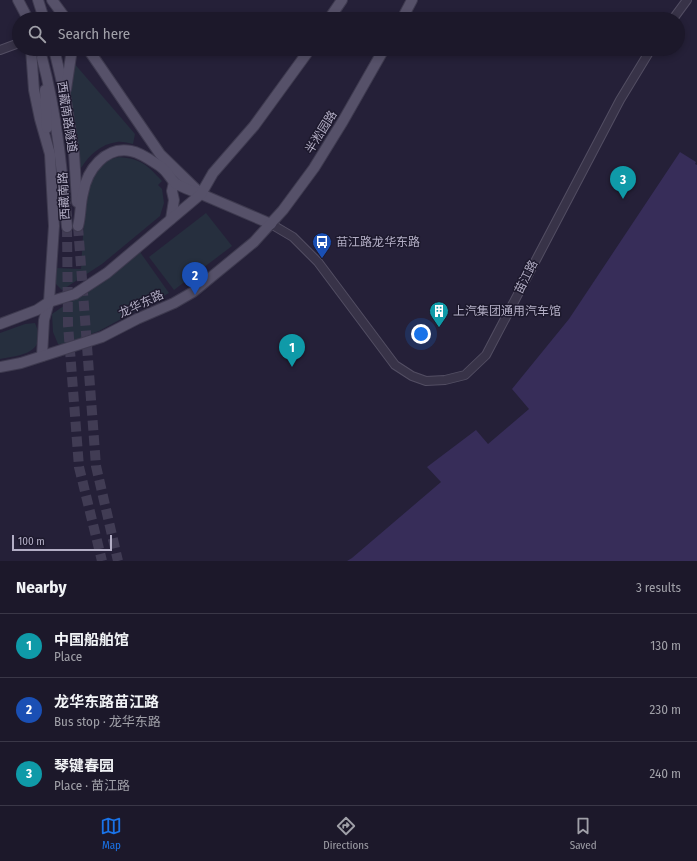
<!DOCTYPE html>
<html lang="en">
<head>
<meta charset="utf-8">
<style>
	:root { --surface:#1c182a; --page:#252132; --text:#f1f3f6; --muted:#a0a0a8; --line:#3a3747; --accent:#1a73e8 }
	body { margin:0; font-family:"Fira Sans Condensed","Noto Sans SC",sans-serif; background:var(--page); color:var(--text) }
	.scale { position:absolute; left:12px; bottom:10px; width:100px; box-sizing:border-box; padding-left:4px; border:2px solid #b3aec5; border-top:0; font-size:11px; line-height:14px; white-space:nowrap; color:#b3aec5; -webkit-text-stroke:3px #1d192d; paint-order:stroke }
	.you { position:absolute; left:421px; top:334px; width:14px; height:14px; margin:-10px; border:3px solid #fff; border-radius:50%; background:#1a73e8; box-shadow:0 0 0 6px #1a73e833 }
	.badge { display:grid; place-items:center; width:26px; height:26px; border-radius:50%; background:var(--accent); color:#fff; font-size:13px; font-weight:700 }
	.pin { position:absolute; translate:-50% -33px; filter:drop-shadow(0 1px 2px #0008) }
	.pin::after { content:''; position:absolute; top:21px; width:14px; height:12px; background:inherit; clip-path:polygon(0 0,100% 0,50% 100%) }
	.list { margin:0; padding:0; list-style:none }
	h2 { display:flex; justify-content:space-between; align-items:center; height:52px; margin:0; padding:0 16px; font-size:17px }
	h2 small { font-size:13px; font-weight:400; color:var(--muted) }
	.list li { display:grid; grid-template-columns:26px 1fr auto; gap:12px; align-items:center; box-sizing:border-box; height:64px; padding:0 16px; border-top:1px solid var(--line) }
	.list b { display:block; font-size:15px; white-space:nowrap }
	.list p { margin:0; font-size:13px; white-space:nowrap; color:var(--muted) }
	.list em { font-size:13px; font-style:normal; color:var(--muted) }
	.icon { flex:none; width:22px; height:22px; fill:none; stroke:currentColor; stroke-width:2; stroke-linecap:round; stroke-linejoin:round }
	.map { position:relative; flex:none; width:697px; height:561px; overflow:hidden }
	.search { position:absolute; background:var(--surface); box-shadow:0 2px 6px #0003; left:12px; right:12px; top:12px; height:44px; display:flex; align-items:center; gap:10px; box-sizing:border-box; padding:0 14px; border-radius:22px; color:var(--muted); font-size:15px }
	.sheet { height:244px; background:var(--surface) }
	nav { display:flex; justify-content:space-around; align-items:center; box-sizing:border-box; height:56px; border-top:1px solid var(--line); background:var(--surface); font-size:11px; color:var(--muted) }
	nav a { display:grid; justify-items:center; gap:2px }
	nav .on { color:var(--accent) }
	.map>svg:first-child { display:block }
	.green { fill:#262f3e }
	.water { fill:#372d59 }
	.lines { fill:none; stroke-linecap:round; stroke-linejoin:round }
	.major-tunnel { stroke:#413c54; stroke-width:10; stroke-dasharray:10 5; stroke-linecap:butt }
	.minor-casing { stroke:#534e63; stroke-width:10 }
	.major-casing { stroke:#3e3a4f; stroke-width:12 }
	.minor { stroke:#383348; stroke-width:8 }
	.major { stroke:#565169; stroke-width:10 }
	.labels { text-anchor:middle; stroke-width:3; stroke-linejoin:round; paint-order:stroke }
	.street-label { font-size:12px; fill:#b3aec5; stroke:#1d192d }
	.poi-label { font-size:12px; fill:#b3aec5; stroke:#1d192d; text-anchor:start }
</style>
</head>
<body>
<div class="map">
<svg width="697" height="561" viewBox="0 0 697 561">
	<rect width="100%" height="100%" fill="#252038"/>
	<g class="green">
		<path d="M73 62 135 134 133 144C128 143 121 141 117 142 101 144 89 155 81 168L78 161 68 100Z"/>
		<path d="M119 157C142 159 147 165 162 181L158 185 162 189 164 203 160 216 102 264 62 290 56 284V268L81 269 85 203 89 179 106 160Z"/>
		<path d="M206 213 232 246 174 290 149 257Z"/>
		<path d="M140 252 169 293 99 331 65 344H58L53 332 52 314 97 283Z"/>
		<path d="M35 323C48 353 22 355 0 359V333L25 324Z"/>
	</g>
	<path class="water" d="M680 152 696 162 695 164 697 165V561H347L352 558 441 482 427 467 476 430 488 444 529 409 512 389 569 319Z"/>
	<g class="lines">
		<g class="major-tunnel">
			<path d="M78 226 96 466 118 561"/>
			<path d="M67 227 68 325 79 467 102 561"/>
		</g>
		<g class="minor-casing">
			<g id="minor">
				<path d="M673 19 687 0"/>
				<path d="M0 50 19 43"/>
				<path d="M271 224 293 237 318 262 395 365 412 376 426 381 445 380 465 375 486 355 620 100 651 49"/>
			</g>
		</g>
		<g class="major-casing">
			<g id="major">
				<path d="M18 0 28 19"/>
				<path d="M38 0 44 19"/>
				<path d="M52 0 66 19"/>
				<path d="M329 19 342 0"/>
				<path d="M402 19 412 0"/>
				<path d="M31 49 34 90 40 119 50 154 54 226 49 302 44 320 42 356"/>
				<path d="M54 49 65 95 74 153 77 202"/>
				<path d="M88 49 160 154 198 191"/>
				<path d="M42 58C57 114 62 170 67 227"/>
				<path d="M66 89 72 49"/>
				<path d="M45 90 47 128"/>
				<path d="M171 219 174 200 172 191 174 182"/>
				<path d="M78 226C81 215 80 204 83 193 87 170 105 146 131 151 142 153 152 161 161 167 167 171 170 178 175 183 183 188 192 191 201 194L271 224"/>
				<path d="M0 324 37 310 49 302 75 294 107 273 201 194 213 173 254 126 310 49"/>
				<path d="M0 367 21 363 102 337 137 319 174 303 193 292 254 242 283 210 314 168 343 121 384 49"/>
			</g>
		</g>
		<use href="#minor" class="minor"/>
		<use href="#major" class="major"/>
	</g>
	<defs>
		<g id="bus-pin" transform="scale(1)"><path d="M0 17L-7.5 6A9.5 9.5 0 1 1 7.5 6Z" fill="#1a4fb4" stroke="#1d192d"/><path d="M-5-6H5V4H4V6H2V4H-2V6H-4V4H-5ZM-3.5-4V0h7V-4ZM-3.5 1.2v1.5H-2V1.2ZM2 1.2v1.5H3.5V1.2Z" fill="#fff"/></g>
		<g id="building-pin" transform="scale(1)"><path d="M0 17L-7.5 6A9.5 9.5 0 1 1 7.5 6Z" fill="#0f9aa8" stroke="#1d192d"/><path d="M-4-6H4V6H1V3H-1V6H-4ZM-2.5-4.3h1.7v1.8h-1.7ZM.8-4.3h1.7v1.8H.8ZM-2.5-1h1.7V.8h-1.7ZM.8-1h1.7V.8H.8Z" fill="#fff"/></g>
	</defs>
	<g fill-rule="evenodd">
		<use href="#bus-pin" x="322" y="242"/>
		<use href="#building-pin" x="439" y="311"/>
	</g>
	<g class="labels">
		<g class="street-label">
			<text transform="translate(67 117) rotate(81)" y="4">西藏南路隧道</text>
			<text transform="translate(321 132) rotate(-58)" y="4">半淞园路</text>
			<text transform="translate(64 196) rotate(-93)" y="4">西藏南路</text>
			<text transform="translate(526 277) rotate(-63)" y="4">苗江路</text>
			<text transform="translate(141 304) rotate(-25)" y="4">龙华东路</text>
		</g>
		<g class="poi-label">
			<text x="336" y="246">苗江路龙华东路</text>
			<text x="453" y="315">上汽集团通用汽车馆</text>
		</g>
	</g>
</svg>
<div class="scale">100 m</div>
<div class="you"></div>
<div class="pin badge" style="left:292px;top:367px;background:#0f9aa8">1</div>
<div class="pin badge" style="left:195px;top:295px;background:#1a4fb4">2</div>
<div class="pin badge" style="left:623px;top:199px;background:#0f9aa8">3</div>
<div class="search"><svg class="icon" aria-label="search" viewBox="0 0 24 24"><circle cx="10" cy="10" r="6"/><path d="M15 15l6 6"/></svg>Search here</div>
</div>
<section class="sheet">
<h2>Nearby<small>3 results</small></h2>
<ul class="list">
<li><span class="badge" style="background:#0f9aa8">1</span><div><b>中国船舶馆</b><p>Place</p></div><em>130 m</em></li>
<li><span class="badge" style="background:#1a4fb4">2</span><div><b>龙华东路苗江路</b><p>Bus stop · 龙华东路</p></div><em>230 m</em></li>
<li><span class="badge" style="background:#0f9aa8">3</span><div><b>琴键春园</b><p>Place · 苗江路</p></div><em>240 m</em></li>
</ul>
</section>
<nav>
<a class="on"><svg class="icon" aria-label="map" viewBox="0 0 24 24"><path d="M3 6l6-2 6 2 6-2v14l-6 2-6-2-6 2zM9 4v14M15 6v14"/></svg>Map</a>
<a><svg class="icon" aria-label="directions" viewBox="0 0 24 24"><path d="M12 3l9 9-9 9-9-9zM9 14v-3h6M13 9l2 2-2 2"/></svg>Directions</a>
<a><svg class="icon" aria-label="saved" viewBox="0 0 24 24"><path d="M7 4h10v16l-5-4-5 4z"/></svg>Saved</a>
</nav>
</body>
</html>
